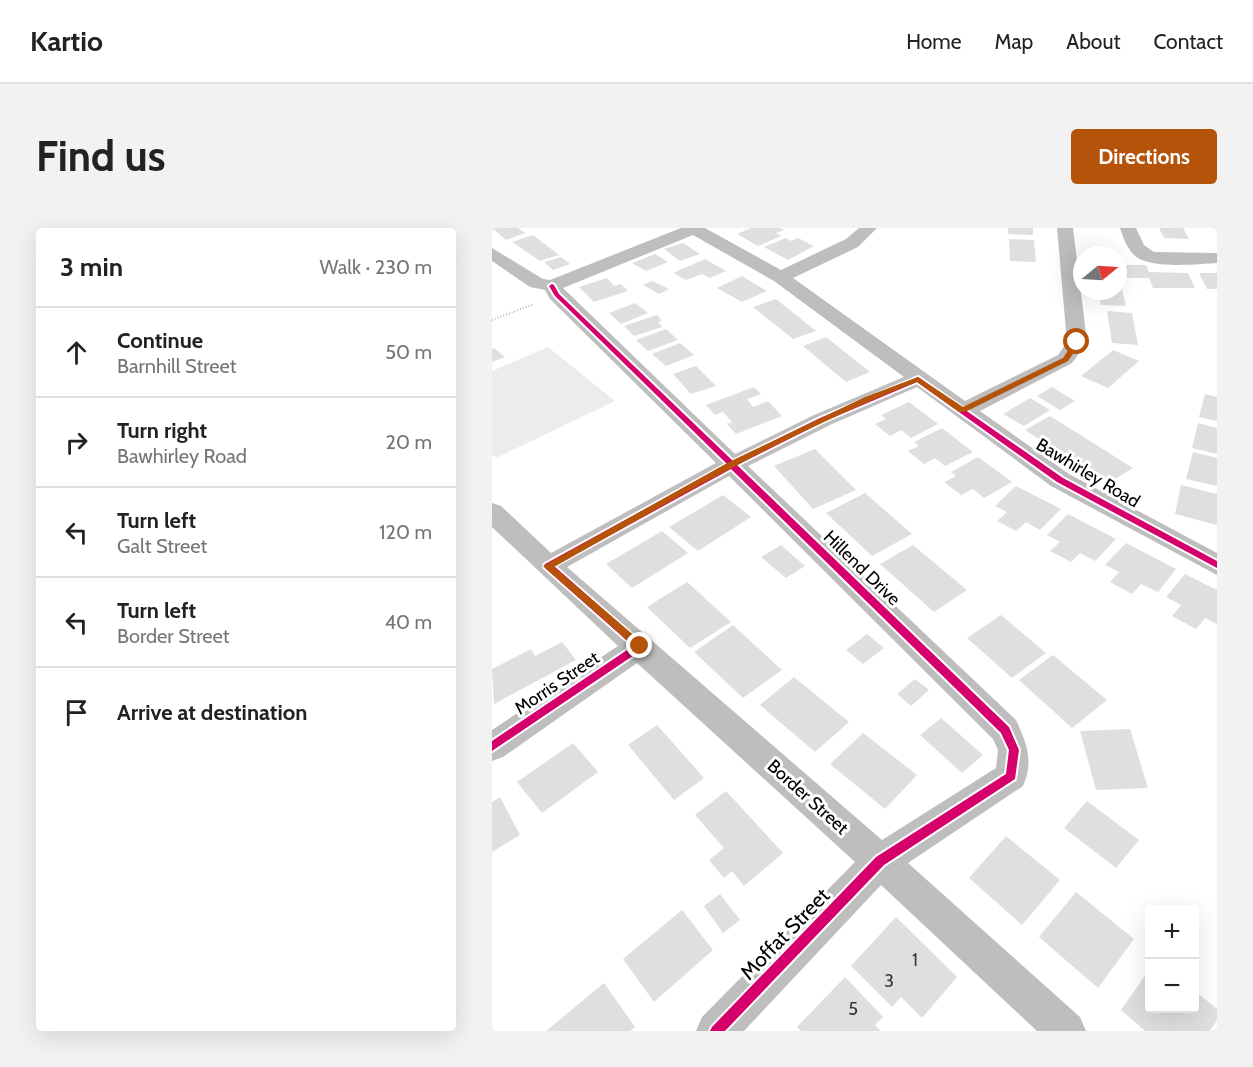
<!DOCTYPE html>
<html lang="en">
<head>
<meta charset="utf-8">
<style>
	:root { --surface:#fff; --page:#f2f2f2; --text:#222; --muted:#767676; --line:#e0e0e0; --accent:#b45309 }
	body { margin:0; font-family:Cabin,sans-serif; background:var(--page); color:var(--text) }
	.controls { position:absolute; right:18px; bottom:18px; display:grid; overflow:hidden; border-radius:6px; box-shadow:0 6px 24px #0002 }
	.controls button { width:54px; height:54px; display:grid; place-items:center; padding:0; border:0; border-bottom:2px solid var(--line); background:var(--surface); color:var(--text); font:30px sans-serif }
	.compass { position:absolute; left:581px; top:18px; width:54px; height:54px; border-radius:50%; background:var(--surface); box-shadow:0 6px 24px #0002; rotate:72deg }
	.stop { position:absolute; width:18px; height:18px; margin:-14px; border:4px solid #b45309; border-radius:50%; background:#fff }
	.stop.end { background:#b45309; border-color:#fff; box-shadow:0 2px 6px #0008 }
	.list { margin:0; padding:0; list-style:none }
	h2 { display:flex; justify-content:space-between; align-items:center; height:78px; margin:0; padding:0 24px; font-size:26px }
	h2 small { font-size:20px; font-weight:400; color:var(--muted) }
	.list li { display:grid; grid-template-columns:39px 1fr auto; gap:18px; align-items:center; box-sizing:border-box; height:90px; padding:0 24px; border-top:2px solid var(--line) }
	.list b { display:block; font-size:22px; white-space:nowrap }
	.list p { margin:0; font-size:20px; white-space:nowrap; color:var(--muted) }
	.list em { font-size:20px; font-style:normal; color:var(--muted) }
	.icon { flex:none; width:33px; height:33px; fill:none; stroke:currentColor; stroke-width:2; stroke-linecap:round; stroke-linejoin:round }
	.map { position:relative; flex:none; width:725px; height:803px; overflow:hidden; border-radius:6px }
	header { display:flex; align-items:center; gap:36px; box-sizing:border-box; height:84px; padding:0 30px; background:var(--surface); border-bottom:2px solid var(--line) }
	header strong { font-size:28px }
	nav { display:flex; gap:33px; margin-inline-start:auto; font-size:21px }
	.intro { display:flex; align-items:center; justify-content:space-between; box-sizing:border-box; height:144px; padding:0 36px }
	h1 { margin:0; font-size:42px }
	.button { padding:15px 27px; border-radius:6px; background:var(--accent); color:#fff; font-size:21px; font-weight:700 }
	main { display:flex; gap:36px; padding:0 36px }
	aside { flex:1; background:var(--surface); border-radius:6px; box-shadow:0 6px 24px #0002 }
	.map>svg:first-child { display:block }
	.green { fill:#ececec }
	.building { fill:#dfdfdf }
	.lines { fill:none; stroke-linecap:round; stroke-linejoin:round }
	.path { stroke:#b9b9b9; stroke-width:2; stroke-dasharray:1 2; stroke-linecap:butt }
	.street { fill:#bebebe; fill-rule:evenodd }
	.cycleway-casing { stroke:#fff; stroke-width:4 }
	.cycleway { fill:#d6006c; fill-rule:evenodd }
	.route { fill:#b45309 }
	.labels { text-anchor:middle; stroke-width:6; stroke-linejoin:round; paint-order:stroke }
	.street-label { font-size:18px; fill:#000; stroke:#fff }
	.near-number-label { font-size:18px; fill:#383838 }
	.near-street-label { font-size:21px; fill:#000; stroke:#fff }
</style>
</head>
<body>
<header>
<strong>Kartio</strong>
<nav><a>Home</a><a>Map</a><a>About</a><a>Contact</a></nav>
</header>
<div class="intro"><h1>Find us</h1><a class="button">Directions</a></div>
<main>
<aside>
<h2>3 min<small>Walk · 230 m</small></h2>
<ul class="list">
<li><svg class="icon" aria-label="ahead" viewBox="0 0 24 24"><path d="M12 20V5M6 11l6-6 6 6"/></svg><div><b>Continue</b><p>Barnhill Street</p></div><em>50 m</em></li>
<li><svg class="icon" aria-label="right" viewBox="0 0 24 24"><path d="M7 20v-9h11M14 6l5 5-5 5"/></svg><div><b>Turn right</b><p>Bawhirley Road</p></div><em>20 m</em></li>
<li><svg class="icon" aria-label="left" viewBox="0 0 24 24"><path d="M17 20v-9H6M10 6l-5 5 5 5"/></svg><div><b>Turn left</b><p>Galt Street</p></div><em>120 m</em></li>
<li><svg class="icon" aria-label="left" viewBox="0 0 24 24"><path d="M17 20v-9H6M10 6l-5 5 5 5"/></svg><div><b>Turn left</b><p>Border Street</p></div><em>40 m</em></li>
<li><svg class="icon" aria-label="arrive" viewBox="0 0 24 24"><path d="M6 21V4h12l-3 4 3 4H6"/></svg><div><b>Arrive at destination</b></div></li>
</ul>
</aside>
<div class="map">
<svg width="725" height="803" viewBox="0 0 725 803">
	<rect width="100%" height="100%" fill="#fff"/>
	<path class="green" d="M56 119 123 173 4 230 0 226V143Z"/>
	<g class="building">
		<path d="M0 0H26L33 5 14 12Z"/>
		<path d="M259 0H288L292 2 284 5 289 8 266 18 245 6Z"/>
		<path d="M516 0H541V7L516 6Z"/>
		<path d="M667 0H691L697 11 672 10Z"/>
		<path d="M41 7 67 27 48 33 20 14Z"/>
		<path d="M294 10 299 13 306 10 322 18 296 32 272 19Z"/>
		<path d="M517 11 542 12 544 34 518 33Z"/>
		<path d="M191 15 208 26 188 33 172 21Z"/>
		<path d="M163 26 176 34 154 43 140 35Z"/>
		<path d="M69 29 78 36 61 42 52 34Z"/>
		<path d="M213 31 234 43 218 50 210 46 194 52 181 45Z"/>
		<path d="M629 37H654L657 44 696 45 703 60H661L657 50H634Z"/>
		<path d="M707 45H725V61H715Z"/>
		<path d="M250 48 275 63 250 74 225 60Z"/>
		<path d="M115 50 122 58 129 56 136 63 102 74 87 59Z"/>
		<path d="M160 53 177 61 167 66 151 57Z"/>
		<path d="M626 57H629L634 78 609 77 606 63H626Z"/>
		<path d="M284 71 324 103 301 111 261 79Z"/>
		<path d="M143 75 156 85 129 96 117 85Z"/>
		<path d="M615 83 640 85 646 117 620 115Z"/>
		<path d="M165 87 170 93 166 94 170 99 142 108 132 98Z"/>
		<path d="M174 101 186 112 156 123 144 112Z"/>
		<path d="M334 109 378 144 354 154 311 118Z"/>
		<path d="M188 115 202 127 174 138 160 126Z"/>
		<path d="M2 120 13 129 0 134V121Z"/>
		<path d="M621 122 647 133 616 160 589 148Z"/>
		<path d="M204 138 224 158 199 166 181 146Z"/>
		<path d="M262 159 269 166 255 171 261 179 276 173 290 188 244 206 235 196 240 194 231 184 223 187 214 177Z"/>
		<path d="M560 159 583 173 568 182 545 168Z"/>
		<path d="M713 166 725 169V193L707 189Z"/>
		<path d="M538 170 558 182 532 198 511 186Z"/>
		<path d="M417 174 446 196 419 210 409 202 398 208 383 196 394 191 389 187Z"/>
		<path d="M558 188 641 240 615 256 533 202Z"/>
		<path d="M706 195 725 200V226L700 220Z"/>
		<path d="M450 200 481 224 453 238 443 230 432 236 416 223 427 218 422 214Z"/>
		<path d="M323 221 364 262 321 281 282 238Z"/>
		<path d="M701 224 725 230V258L694 251Z"/>
		<path d="M486 229 520 254 492 270 481 261 469 267 452 254 464 248 459 244Z"/>
		<path d="M689 257 725 266V297L683 286Z"/>
		<path d="M524 258 569 281 548 302 534 294 524 303 505 293 515 284 503 278Z"/>
		<path d="M373 265 420 306 380 328 334 285Z"/>
		<path d="M231 267 259 289 206 323 177 299Z"/>
		<path d="M576 286 624 311 603 333 588 325 579 334 558 323 568 314 555 307Z"/>
		<path d="M170 303 196 325 140 360 114 336Z"/>
		<path d="M634 315 684 341 666 364 649 356 640 366 618 354 627 344 613 337Z"/>
		<path d="M289 317 313 338 294 350 269 329Z"/>
		<path d="M421 317 475 362 442 384 388 336Z"/>
		<path d="M693 346 725 362V396L713 390 704 401 680 388 689 377 674 369Z"/>
		<path d="M195 354 239 394 198 420 155 379Z"/>
		<path d="M509 387 554 425 520 450 475 410Z"/>
		<path d="M241 397 290 442 251 470 202 424Z"/>
		<path d="M375 406 392 420 371 436 354 422Z"/>
		<path d="M70 414 84 432 2 476 0 441 39 421 43 428Z"/>
		<path d="M561 427 615 472 580 500 527 452Z"/>
		<path d="M302 449 357 494 323 524 268 477Z"/>
		<path d="M423 451 437 462 419 478 405 466Z"/>
		<path d="M449 490 491 527 470 545 428 507Z"/>
		<path d="M165 497 212 550 182 572 136 517Z"/>
		<path d="M638 501 656 560 604 562 588 503Z"/>
		<path d="M371 505 425 547 393 581 338 536Z"/>
		<path d="M81 515 106 544 50 585 25 554Z"/>
		<path d="M234 563 291 625 252 658 240 643 232 650 217 632 232 620 203 587Z"/>
		<path d="M8 569 28 607 0 624V574Z"/>
		<path d="M595 573 647 612 624 640 572 600Z"/>
		<path d="M514 608 568 652 530 697 477 650Z"/>
		<path d="M584 664 642 711 606 760 547 709Z"/>
		<path d="M228 666 248 692 231 705 212 678Z"/>
		<path d="M190 682 221 722 162 774 131 731Z"/>
		<path d="M404 689 465 749 430 790 409 769 400 779 359 738Z"/>
		<path d="M657 742V780H702V762L725 781V792L718 803H653L629 782Z"/>
		<path d="M353 749 391 789 383 797 389 803H309L305 799Z"/>
		<path d="M112 755 143 799 138 803H54Z"/>
	</g>
	<g class="lines">
		<path class="path" d="M0 92 42 76"/>
		<g class="street">
			<path d="M189 0H213L289 42 354 11 367 0H385L366 19 301 50 473 173 566 127 575 114 565 0H581L595 114 580 135 488 183 577 246 725 325V347L559 258 425 159 338 197 256 238 524 492C535 516 542 533 531 558L416 635 588 789 594 803H545L389 657 252 803H204L210 789 363 634 145 435 11 529 0 533V502L126 418 0 299V275L9 278 59 325 224 235 58 71 53 62 38 59 0 33V20L51 51 58 52ZM201 7 282 53 412 149 322 187 243 226 71 60ZM237 248 501 511 506 522 504 540 390 612 75 339Z"/>
			<path d="M628 0H644L652 17 662 24 725 25V35C704 36 656 42 641 26 634 18 631 9 628 0Z"/>
		</g>
		<g class="cycleway-casing">
			<path id="cycleway" d="M60 56 62 57 67 66 241 233 328 190 426 149 571 250 725 333V340L565 254 425 154 333 193 245 237 517 499 527 522 523 551 392 637 233 803H218L220 799 384 629 514 546 517 522 509 505 239 241 62 338 153 418 151 421 0 523V513L141 418 53 340 52 338 53 336 235 236 63 68 57 58Z"/>
		</g>
		<use href="#cycleway" class="cycleway"/>
	</g>
	<path class="route" d="M583 112 589 114 576 133 473 184H467L425 154C298 203 181 272 62 339L152 416V421H145L51 338 237 234 373 169 426 149 471 179 571 130Z"/>
	<g class="labels">
		<g class="street-label">
			<text transform="translate(596 245) rotate(31)" y="6">Bawhirley Road</text>
			<text transform="translate(370 340) rotate(44)" y="6">Hillend Drive</text>
			<text transform="translate(65 455) rotate(-34)" y="6">Morris Street</text>
			<text transform="translate(316 569) rotate(42)" y="6">Border Street</text>
		</g>
		<g class="near-number-label">
			<text x="423" y="738">1</text>
			<text x="397" y="759">3</text>
			<text x="361" y="787">5</text>
		</g>
		<g class="near-street-label">
			<text transform="translate(293 706) rotate(-46)" y="7">Moffat Street</text>
		</g>
	</g>
</svg>
<div class="controls">
<button>+</button>
<button>−</button>
</div>
<svg class="compass" viewBox="-18 -18 36 36"><path d="M0-13l5 13h-10z" fill="#e53935"/><path d="M0 13l5-13h-10z" fill="#767676"/></svg>
<div class="stop" style="left:585px;top:114px"></div>
<div class="stop end" style="left:148px;top:418px"></div>
</div>
</main>
</body>
</html>
